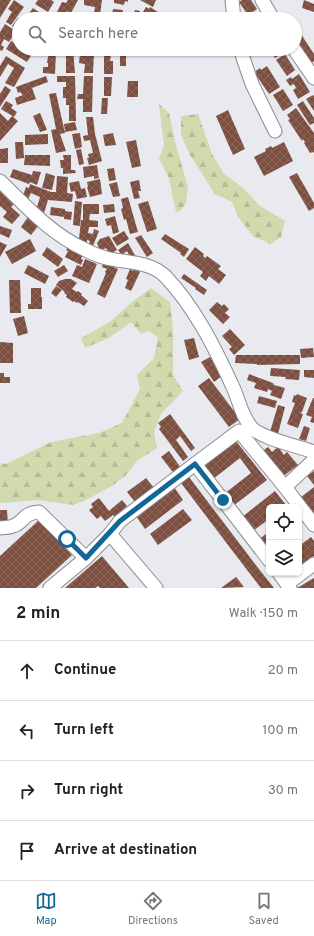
<!DOCTYPE html>
<html lang="en">
<head>
<meta charset="utf-8">
<style>
	:root { --surface:#fff; --page:#f2f2f2; --text:#222; --muted:#767676; --line:#e0e0e0; --accent:#116898 }
	body { margin:0; font-family:Overpass,sans-serif; background:var(--page); color:var(--text) }
	.controls { position:absolute; right:12px; bottom:12px; display:grid; overflow:hidden; border-radius:6px; box-shadow:0 1px 3px #0004 }
	.controls button { width:36px; height:36px; display:grid; place-items:center; padding:0; border:0; border-bottom:1px solid var(--line); background:var(--surface); color:var(--text); font:20px sans-serif }
	.stop { position:absolute; width:12px; height:12px; margin:-9px; border:3px solid #116898; border-radius:50%; background:#fff }
	.stop.end { background:#116898; border-color:#fff; box-shadow:0 1px 4px #0008 }
	.list { margin:0; padding:0; list-style:none }
	h2 { display:flex; justify-content:space-between; align-items:center; height:52px; margin:0; padding:0 16px; font-size:17px }
	h2 small { font-size:13px; font-weight:400; color:var(--muted) }
	.list li { display:grid; grid-template-columns:26px 1fr auto; gap:12px; align-items:center; box-sizing:border-box; height:60px; padding:0 16px; border-top:1px solid var(--line) }
	.list b { display:block; font-size:15px; white-space:nowrap }
	.list em { font-size:13px; font-style:normal; color:var(--muted) }
	.icon { flex:none; width:22px; height:22px; fill:none; stroke:currentColor; stroke-width:2; stroke-linecap:round; stroke-linejoin:round }
	.map { position:relative; flex:none; width:314px; height:588px; overflow:hidden }
	.search { position:absolute; background:var(--surface); box-shadow:0 1px 3px #0004; left:12px; right:12px; top:12px; height:44px; display:flex; align-items:center; gap:10px; box-sizing:border-box; padding:0 14px; border-radius:22px; color:var(--muted); font-size:15px }
	.sheet { height:292px; background:var(--surface) }
	nav { display:flex; justify-content:space-around; align-items:center; box-sizing:border-box; height:56px; border-top:1px solid var(--line); background:var(--surface); font-size:11px; color:var(--muted) }
	nav a { display:grid; justify-items:center; gap:2px }
	nav .on { color:var(--accent) }
	.map>svg:first-child { display:block }
	.forest { fill:url(#forest-firs) }
	.building { fill:url(#building-cross-hatch) }
	.lines { fill:none; stroke-linecap:round; stroke-linejoin:round }
	.minor-casing { stroke:#8a8b91; stroke-width:15 }
	.minor { stroke:#fff; stroke-width:13 }
	.route { stroke:#116898; stroke-width:5 }
</style>
</head>
<body>
<div class="map">
<svg width="314" height="588" viewBox="0 0 314 588">
	<defs>
		<pattern id="forest-firs" width="22" height="20" patternUnits="userSpaceOnUse"><rect width="22" height="20" fill="#d0daac"/><path d="M5 1l3.5 6h-7zM16 11l3.5 6h-7z" fill="#b3bc95"/></pattern>
		<pattern id="building-cross-hatch" width="8" height="8" patternUnits="userSpaceOnUse"><rect width="8" height="8" fill="#7d4f41"/><path d="M0 0l8 8M0 8l8-8" fill="none" stroke="#8b665b"/></pattern>
	</defs>
	<rect width="100%" height="100%" fill="#e8eaf0"/>
	<g class="forest">
		<path d="M159 104 169 113 175 141 188 188 186 203 180 211 176 212 169 178 159 159 164 145Z"/>
		<path d="M198 114 212 154 224 174 242 187 260 206 285 221 281 237 271 244 253 236 239 218 232 202 215 194 190 155 181 135V116Z"/>
		<path d="M151 288 170 302 173 331V375L183 391 161 414 154 432 157 448 138 460 126 475 112 486 84 501 73 505 38 500 0 503V463L6 464 51 442 99 433 122 423 140 389 137 375 154 358 158 337 148 331 141 334 131 322 109 338 85 348 81 338 110 322 131 303Z"/>
	</g>
	<g class="building">
		<path d="M0 0H11L0 18Z"/>
		<path d="M14 0 24 7 11 25 6 22 12 12 8 9Z"/>
		<path d="M38 0H51L54 2 48 12 35 4Z"/>
		<path d="M68 0H78L71 13 67 11 65 16 57 12 62 2 66 3Z"/>
		<path d="M84 0H102L100 15 94 14 95 7 84 5Z"/>
		<path d="M114 0H128V2L125 1 124 5 114 3Z"/>
		<path d="M140 0H156L153 7Z"/>
		<path d="M242 0H251L257 9 248 15 239 2Z"/>
		<path d="M304 0 314 4V12L302 8Z"/>
		<path d="M146 7 149 9 150 7 158 12 153 19 143 12Z"/>
		<path d="M33 8 46 17 44 19H25Z"/>
		<path d="M113 9 123 10 122 19H111Z"/>
		<path d="M135 10 140 11 139 19 133 18Z"/>
		<path d="M18 18H19V27L17 29 12 26Z"/>
		<path d="M5 24 16 31 9 42 4 39 1 45 4 47 2 51 0 50V32Z"/>
		<path d="M295 25 314 54V61L309 65 295 45Z"/>
		<path d="M11 41 19 46V49H23L32 54 27 62 6 49Z"/>
		<path d="M66 49H73L75 73H66V56H59V51L66 50Z"/>
		<path d="M103 49H112L110 61H113V74H104V53H103Z"/>
		<rect x="120" y="49" width="6" height="17"/>
		<path d="M141 49H160V54H146V56H141Z"/>
		<path d="M246 49H256L257 54 248 57Z"/>
		<path d="M269 49H282L284 52 275 58Z"/>
		<path d="M49 51 56 52 55 74 43 73V67H48V63H47Z"/>
		<path d="M80 54H94L93 73H84L85 64 79 63Z"/>
		<path d="M285 54 295 70 287 76 276 60Z"/>
		<path d="M6 56 25 68 14 87 5 83 14 68 8 64 0 77V66Z"/>
		<path d="M267 66 280 87 269 94 254 72 260 68 261 70Z"/>
		<path d="M299 74 310 92 298 99 293 90 296 88 294 84 290 86 286 80 291 77 292 79Z"/>
		<path d="M46 76 48 82 32 88 36 99 17 105 15 98 23 95 20 92 18 93 16 87Z"/>
		<path d="M57 76H75L76 121H69V105H66V98H63V87H66V82H57Z"/>
		<path d="M84 76H93L92 112H83V99H77L78 94H83Z"/>
		<path d="M104 77H112L111 96H104Z"/>
		<path d="M128 81H138V97H127Z"/>
		<path d="M5 86 11 90 0 107V94Z"/>
		<path d="M283 89 293 105 283 111 273 95Z"/>
		<path d="M56 93 65 133 60 134 66 151 56 153 51 130 56 129 49 94Z"/>
		<path d="M313 95 314 96V111L306 99Z"/>
		<path d="M102 98H108L107 114H101Z"/>
		<path d="M6 101 13 105 11 108 17 112 14 117 1 109Z"/>
		<path d="M303 101 314 118V123L310 125 297 105Z"/>
		<path d="M296 108 314 133V153L313 152 310 153 304 143 305 142 303 139 302 141 288 120 290 119 287 115Z"/>
		<path d="M228 110 245 149 233 155 216 116Z"/>
		<path d="M0 113 8 121 12 116 18 121 0 141Z"/>
		<path d="M40 113 47 130 40 132 33 116Z"/>
		<path d="M86 117H93L95 134 102 161 89 165 87 158H89L88 154 93 153 90 140 84 141 83 136 88 135Z"/>
		<path d="M75 122 77 130 65 132 64 124Z"/>
		<path d="M80 133 82 147 75 149 72 134Z"/>
		<path d="M113 133 116 145 105 146 103 135Z"/>
		<path d="M48 134V144L25 145V135Z"/>
		<path d="M136 140 141 166 132 168 126 142Z"/>
		<path d="M15 142H23L24 158 16 159Z"/>
		<path d="M284 142 293 161 264 176 254 157 266 151 265 149 271 146 272 148Z"/>
		<path d="M8 148V163H0V149Z"/>
		<path d="M81 149 84 164 79 165 76 150Z"/>
		<path d="M25 155H50V166L24 165Z"/>
		<path d="M63 155H71V170H75L76 173 63 174V168H61L60 160H64Z"/>
		<path d="M97 165 99 178 94 179V176L84 178 83 167Z"/>
		<path d="M114 168 116 180 109 181 107 169Z"/>
		<path d="M13 169 32 175 33 171 41 172 37 185 30 182 29 184 10 177Z"/>
		<path d="M46 173 55 176 52 190 42 188Z"/>
		<path d="M297 173 314 203V208L309 211 289 177Z"/>
		<path d="M57 176 68 177 67 193 73 194 72 202 48 200 44 213 37 207 40 197 31 193 28 199 23 195 26 187 29 188 30 184 51 192H56Z"/>
		<path d="M100 179 102 194 90 197 87 187H88L87 182Z"/>
		<path d="M139 180 141 191H138L140 198 134 199 130 182Z"/>
		<path d="M79 181 81 189 85 188 87 197 77 199 75 191 71 192 69 183Z"/>
		<path d="M117 182 120 196 113 197 109 184Z"/>
		<path d="M0 191 14 204 11 207 20 215 12 224 3 217 7 212 0 206Z"/>
		<path d="M128 197 138 232 130 234 126 219 124 220 121 209 123 208 121 199Z"/>
		<path d="M75 201 82 202 80 226 73 225Z"/>
		<path d="M148 201 157 229 147 232 138 204Z"/>
		<path d="M83 204H99V214H90L89 220 98 221V227H89L88 233 93 234 94 229 99 231 93 246 89 244 90 241 87 240V243L79 239 81 220H83Z"/>
		<path d="M114 204 115 212 104 213 103 205Z"/>
		<path d="M51 207 65 209V211L72 212 71 220 64 219V217L50 215Z"/>
		<path d="M115 216 119 232 113 234 111 225 107 226 105 219Z"/>
		<path d="M28 217 39 225 31 235 21 227Z"/>
		<path d="M0 226 12 230 9 238 0 234Z"/>
		<path d="M124 231 129 239 117 246 112 238Z"/>
		<path d="M165 234 189 249 184 257 180 254 181 253 161 239Z"/>
		<path d="M141 235 153 253 147 257 135 238Z"/>
		<path d="M109 236 117 250 110 254 106 248 100 251 97 243 100 239Z"/>
		<path d="M30 239 36 251 12 264 5 252Z"/>
		<path d="M0 242 7 245 0 257Z"/>
		<path d="M128 243 136 257 131 259 127 251 122 255 118 250Z"/>
		<path d="M47 247 63 259 58 267 42 255Z"/>
		<path d="M68 247 76 253 77 251 83 255 81 259 83 260 81 265 65 257 68 251 66 250Z"/>
		<path d="M195 247 204 254 203 256 205 258 207 256 221 266 218 269 226 275 219 284 209 276 206 281 200 276 203 272 186 259Z"/>
		<path d="M85 259 97 264 89 283 72 276 77 265 82 267Z"/>
		<path d="M103 264 109 265 118 269 105 298 97 294 106 273 105 272 107 269 102 267Z"/>
		<path d="M28 265 49 276 45 284 24 273Z"/>
		<path d="M64 265 68 271 58 277 54 271Z"/>
		<path d="M130 269 133 271 134 269 140 272 131 291 125 288 128 280 126 279Z"/>
		<path d="M184 274 207 290 204 295 195 289 196 288 181 278Z"/>
		<path d="M65 279H71L77 283 72 289 77 292 78 291 82 294 81 295 88 301 84 306 78 302 77 303 74 301 73 302 66 297 67 295 64 293 65 292 56 285 59 281Z"/>
		<path d="M9 280H20L21 313H10Z"/>
		<path d="M56 286 62 290 56 297 51 293Z"/>
		<path d="M31 288H41V297H42V309H28V304H31Z"/>
		<path d="M217 302 222 306 224 304 229 309 225 313 230 317 223 324 209 310Z"/>
		<path d="M24 316 28 333 18 336 13 319Z"/>
		<path d="M230 329 245 345 234 355 229 349 232 347 222 336Z"/>
		<path d="M194 338 199 357 189 360 184 340Z"/>
		<path d="M0 342 13 343V363H0Z"/>
		<path d="M313 348 314 357 301 358 300 349Z"/>
		<path d="M236 355H300V364L257 365V364L235 363Z"/>
		<path d="M210 357 222 376 214 382 201 362Z"/>
		<path d="M271 368 300 370 299 380 285 379 286 377 270 376Z"/>
		<path d="M304 370H314V378L304 377Z"/>
		<path d="M0 373H4V377H10V383H0Z"/>
		<path d="M249 374 273 383 274 385 285 388 281 399 270 395 272 391 268 389 267 392 254 388 256 383 247 380Z"/>
		<path d="M209 378 240 419 229 427 198 386Z"/>
		<path d="M297 394 307 398 302 412 300 413 303 414 298 428 287 424 295 403 292 402 294 395 296 396Z"/>
		<path d="M259 396 277 401 275 408 257 403Z"/>
		<path d="M313 398H314V423L310 422 312 417 306 415Z"/>
		<path d="M278 405 285 407 278 434 270 432Z"/>
		<path d="M170 414 195 448 191 451 180 436 176 440 188 457 183 461 159 429 161 427 158 423Z"/>
		<path d="M304 426 310 428 306 441 299 439Z"/>
		<path d="M236 441 267 480 233 506 224 494 251 473 240 458 213 479 203 466Z"/>
		<path d="M268 447 272 452 278 447 284 455 287 452 298 465 281 478 261 452Z"/>
		<path d="M169 451 183 471 176 476 161 457Z"/>
		<path d="M314 471V485L307 476Z"/>
		<path d="M189 477 255 564 274 588H261L247 570 181 483Z"/>
		<path d="M146 478 154 488 135 502 127 492Z"/>
		<path d="M174 487 183 500 145 529 136 516Z"/>
		<path d="M314 487V513L301 497Z"/>
		<path d="M275 491 286 505 284 507H269V519L253 531 242 517Z"/>
		<path d="M99 498 109 511 122 500 127 506 115 517 113 515 105 521 101 516 97 519 89 510 93 507 91 504Z"/>
		<path d="M183 509 192 520 158 545 150 534Z"/>
		<path d="M0 510H7L8 525 0 526Z"/>
		<path d="M39 520 72 555 36 588H0V556Z"/>
		<path d="M269 532V552L259 539Z"/>
		<path d="M311 537 314 541V556L299 567V546Z"/>
		<path d="M102 556 129 588H100L98 586 95 588H65Z"/>
		<path d="M236 577 244 587 221 588Z"/>
		<path d="M314 578V588H297Z"/>
	</g>
	<g class="lines">
		<g class="minor-casing">
			<g id="minor">
				<path d="M232 0 234 19"/>
				<path d="M262 0 273 19"/>
				<path d="M240 49 252 84 275 131"/>
				<path d="M294 49 314 78"/>
				<path d="M0 181C25 205 51 234 84 249 91 253 99 256 106 258 126 263 151 261 166 277 195 308 214 346 232 385 239 399 241 416 252 428 263 439 298 446 314 452"/>
				<path d="M314 460 285 487 314 525"/>
				<path d="M0 528C4 527 9 528 13 526 24 523 22 513 39 512L86 558"/>
				<path d="M110 534 120 521 195 464"/>
				<path d="M269 560 195 464 239 431 285 487"/>
				<path d="M279 573 290 588"/>
				<path d="M287 584 314 564"/>
				<path d="M50 588 86 558 110 534 156 588"/>
			</g>
		</g>
		<use href="#minor" class="minor"/>
	</g>
	<g class="lines">
		<path class="route" d="M67 539 86 558 120 521 195 464 223 500"/>
	</g>
</svg>
<div class="controls">
<button><svg class="icon" aria-label="locate" viewBox="0 0 24 24"><circle cx="12" cy="12" r="6"/><path d="M12 2v4M12 18v4M2 12h4M18 12h4"/></svg></button>
<button><svg class="icon" aria-label="layers" viewBox="0 0 24 24"><path d="M12 4l9 5-9 5-9-5zM3 14l9 5 9-5"/></svg></button>
</div>
<div class="stop" style="left:67px;top:539px"></div>
<div class="stop end" style="left:223px;top:500px"></div>
<div class="search"><svg class="icon" aria-label="search" viewBox="0 0 24 24"><circle cx="10" cy="10" r="6"/><path d="M15 15l6 6"/></svg>Search here</div>
</div>
<section class="sheet">
<h2>2 min<small>Walk · 150 m</small></h2>
<ul class="list">
<li><svg class="icon" aria-label="ahead" viewBox="0 0 24 24"><path d="M12 20V5M6 11l6-6 6 6"/></svg><div><b>Continue</b></div><em>20 m</em></li>
<li><svg class="icon" aria-label="left" viewBox="0 0 24 24"><path d="M17 20v-9H6M10 6l-5 5 5 5"/></svg><div><b>Turn left</b></div><em>100 m</em></li>
<li><svg class="icon" aria-label="right" viewBox="0 0 24 24"><path d="M7 20v-9h11M14 6l5 5-5 5"/></svg><div><b>Turn right</b></div><em>30 m</em></li>
<li><svg class="icon" aria-label="arrive" viewBox="0 0 24 24"><path d="M6 21V4h12l-3 4 3 4H6"/></svg><div><b>Arrive at destination</b></div></li>
</ul>
</section>
<nav>
<a class="on"><svg class="icon" aria-label="map" viewBox="0 0 24 24"><path d="M3 6l6-2 6 2 6-2v14l-6 2-6-2-6 2zM9 4v14M15 6v14"/></svg>Map</a>
<a><svg class="icon" aria-label="directions" viewBox="0 0 24 24"><path d="M12 3l9 9-9 9-9-9zM9 14v-3h6M13 9l2 2-2 2"/></svg>Directions</a>
<a><svg class="icon" aria-label="saved" viewBox="0 0 24 24"><path d="M7 4h10v16l-5-4-5 4z"/></svg>Saved</a>
</nav>
</body>
</html>
